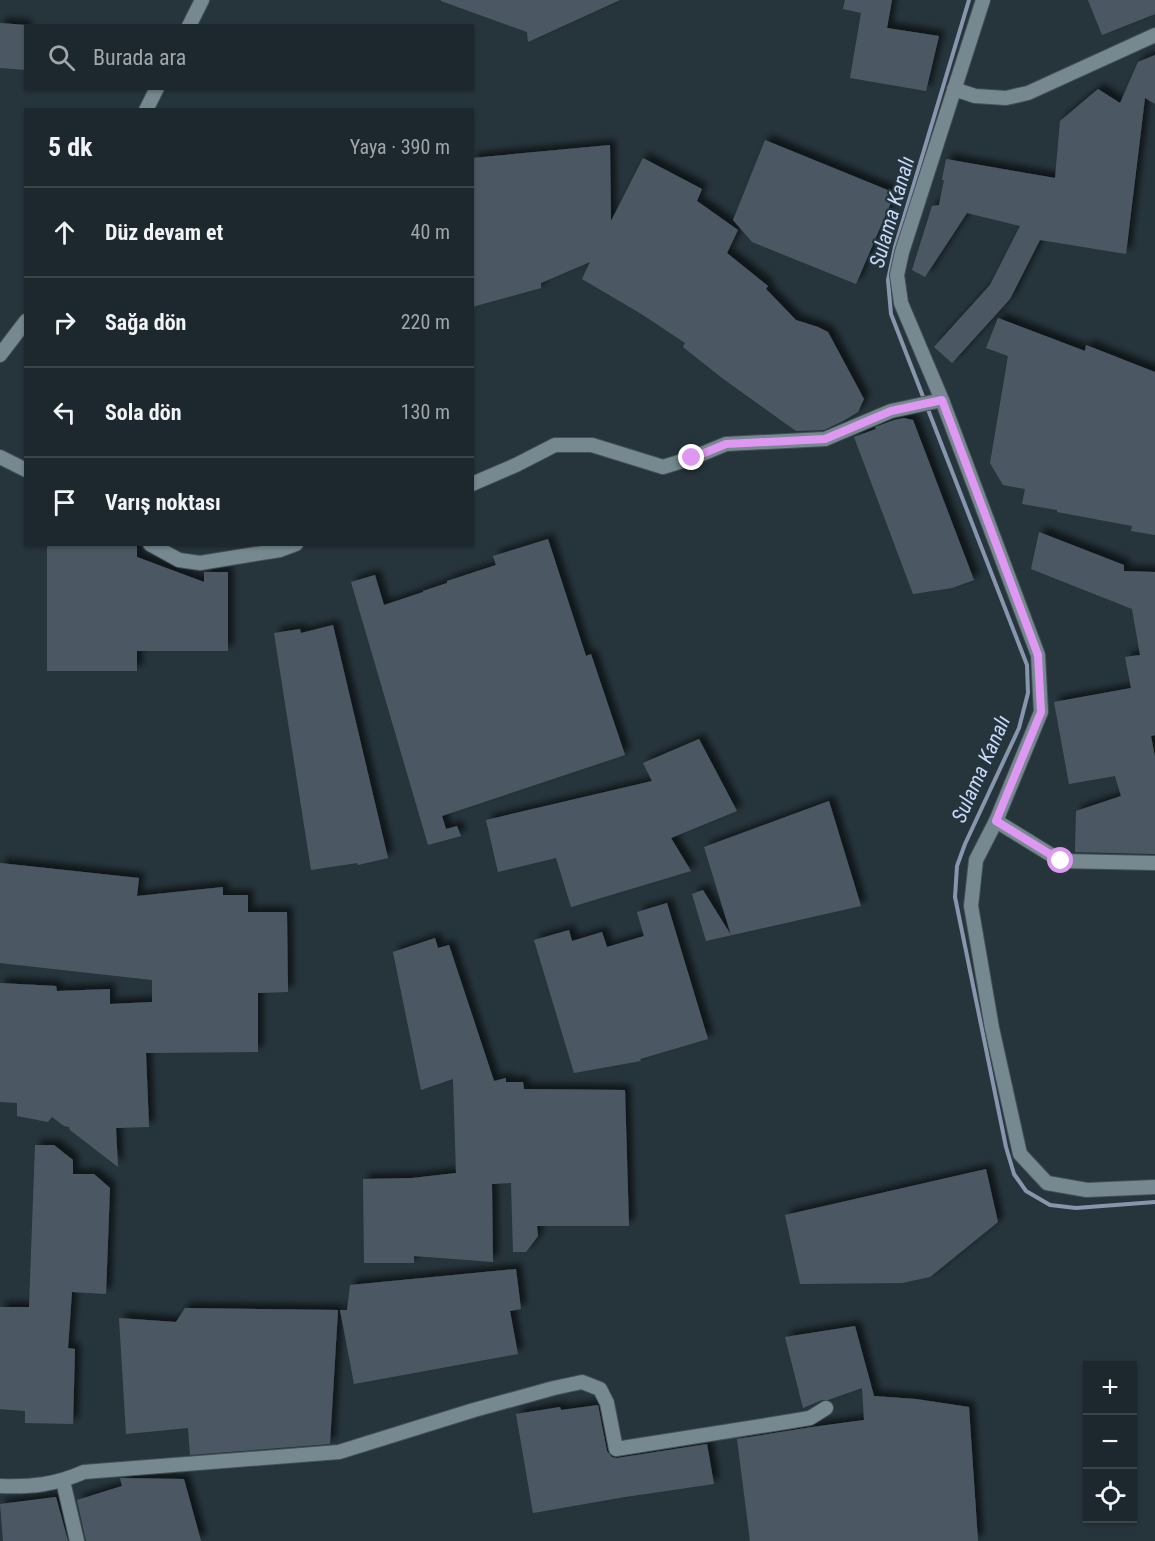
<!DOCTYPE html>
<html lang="tr">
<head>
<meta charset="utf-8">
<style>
	:root { --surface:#1c282d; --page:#293439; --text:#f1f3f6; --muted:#a0a6aa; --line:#3a4449 }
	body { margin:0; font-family:"Roboto Condensed",sans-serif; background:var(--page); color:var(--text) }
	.controls { position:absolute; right:18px; bottom:18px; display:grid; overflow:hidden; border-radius:0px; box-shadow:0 2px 4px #0004 }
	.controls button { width:54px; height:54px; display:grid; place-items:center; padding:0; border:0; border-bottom:2px solid var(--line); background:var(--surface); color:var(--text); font:30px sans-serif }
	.stop { position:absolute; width:18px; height:18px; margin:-14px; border:4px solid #de98f2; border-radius:50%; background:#fff }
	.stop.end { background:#de98f2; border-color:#fff; box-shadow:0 2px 6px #0008 }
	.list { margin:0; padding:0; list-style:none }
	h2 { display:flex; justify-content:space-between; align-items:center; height:78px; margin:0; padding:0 24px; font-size:26px }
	h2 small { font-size:20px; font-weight:400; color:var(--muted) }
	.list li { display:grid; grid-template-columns:39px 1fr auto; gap:18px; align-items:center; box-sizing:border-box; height:90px; padding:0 24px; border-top:2px solid var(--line) }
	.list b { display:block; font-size:22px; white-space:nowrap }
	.list em { font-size:20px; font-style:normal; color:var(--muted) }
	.icon { flex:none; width:33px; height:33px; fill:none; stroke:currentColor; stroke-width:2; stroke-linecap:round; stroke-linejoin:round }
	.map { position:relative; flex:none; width:1155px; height:1541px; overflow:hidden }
	.search { position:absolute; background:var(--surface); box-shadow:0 2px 4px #0004; left:24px; top:24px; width:450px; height:66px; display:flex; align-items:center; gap:15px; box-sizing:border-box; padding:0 21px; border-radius:0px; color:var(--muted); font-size:22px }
	.panel { position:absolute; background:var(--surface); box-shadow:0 2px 4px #0004; left:24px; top:108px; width:450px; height:438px; border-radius:0px }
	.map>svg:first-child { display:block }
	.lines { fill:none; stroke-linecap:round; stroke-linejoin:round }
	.stream { stroke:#8796ae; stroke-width:4 }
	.building { fill:#4c5963; filter:url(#shadow) }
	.minor-casing { stroke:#435156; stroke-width:16 }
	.minor { stroke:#778990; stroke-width:14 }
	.route { stroke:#de98f2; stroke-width:8 }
	.labels { text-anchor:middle; stroke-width:4.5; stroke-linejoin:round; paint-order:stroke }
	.water-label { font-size:21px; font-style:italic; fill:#c6d8fb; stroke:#26353c }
</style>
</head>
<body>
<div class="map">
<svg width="1155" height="1541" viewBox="0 0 1155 1541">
	<defs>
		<filter id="shadow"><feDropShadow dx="5.5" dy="-5.5" stdDeviation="3" flood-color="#0009"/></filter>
	</defs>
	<rect width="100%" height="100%" fill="#26353c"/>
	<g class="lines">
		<path class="stream" d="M969 0 895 247 888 280 891 314 1027 665 1028 693 1019 728 965 844 957 866 955 897 1006 1147 1014 1174 1026 1191 1050 1205 1076 1208 1155 1202"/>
	</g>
	<g class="building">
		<path d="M441 0H620L528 42 527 32 441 1Z"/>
		<path d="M845 0H892L887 28 939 36 926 91 850 78 861 13 843 9Z"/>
		<path d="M1088 0H1155V14L1102 35Z"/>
		<path d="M0 23 26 25V70L0 68Z"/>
		<path d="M1155 55V104L1145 98 1126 254 1040 240 1010 299 952 363 934 347 990 285 1020 226 967 213 925 277 912 270 932 206 939 205 944 180H942L946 159 1055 178 1060 121 1098 89 1120 103 1138 62Z"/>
		<path d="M765 140 895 193 856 284 752 242 733 220Z"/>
		<path d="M610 145 611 221 643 158 702 189 697 201 738 230 727 253 768 286 766 289 796 320 818 327 828 332 864 399 858 412 843 421 824 430 796 431 722 378 683 347 685 343 643 315 582 279 590 262 541 283V288L472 307V158Z"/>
		<path d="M998 318 1085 351 1086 345 1155 372V535L1131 531 1132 526 1057 512V510L1022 504 1025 489 1003 485 990 463 1008 356 986 348Z"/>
		<path d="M904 418 913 420 974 580 952 588 913 594 854 437 876 429 875 427 894 420Z"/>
		<path d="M1039 532 1124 565V571L1155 572V735L1151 736 1155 757V854L1075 852 1076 811 1121 796 1115 776 1069 784 1054 702 1131 688 1125 657 1140 655 1132 609 1031 569Z"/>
		<path d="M548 539 586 656 591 654 625 755 442 816 446 829 457 826 461 836 428 845 351 582 375 575 384 605 423 592V591L447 583V581L496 565 493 556Z"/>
		<path d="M47 544H137V557L204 582V572H228V651H137V671H47Z"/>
		<path d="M333 625 388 858 358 865 357 863 311 870 274 633 300 629 301 633Z"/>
		<path d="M699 739 737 811 671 838 691 871 571 907 556 858 498 872 486 820 652 781 643 763Z"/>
		<path d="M829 801 861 906 706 941 692 894 703 890 731 935 704 847Z"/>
		<path d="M0 863 139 878 137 896 223 887V895H248V912H287L288 992 258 993V1052L146 1053 149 1127 116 1128 118 1167 70 1130 69 1127 64 1126 52 1117 48 1122 17 1116V1103L0 1102V983L56 986 57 991 110 989V1004L152 1002V980L0 963Z"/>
		<path d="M667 903 708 1039 640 1059 641 1061 574 1073 534 940 569 930 572 941 602 932 607 947 644 936 637 912Z"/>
		<path d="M435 938 438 948 449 945 494 1081 506 1078V1082H523L524 1089 625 1090 629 1226H537L538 1236 526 1252H513L511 1183 492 1184 493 1262 414 1256V1263H364L363 1179 412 1178 456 1173 453 1079 421 1090 393 952Z"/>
		<path d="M35 1145H54L73 1160V1174H94L110 1188 106 1294 72 1292 68 1348 75 1349 73 1424 25 1423V1411L0 1409V1307H29Z"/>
		<path d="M986 1169 998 1222 930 1277 902 1283 800 1284 785 1215Z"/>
		<path d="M516 1269 521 1309 510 1311 518 1354 354 1384 340 1310H347L350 1285Z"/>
		<path d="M185 1308 338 1310 330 1444 190 1455 188 1428 126 1434 119 1318 176 1322Z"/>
		<path d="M855 1326 874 1396 916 1399 969 1407 978 1541H750L737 1439 812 1427 864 1420 862 1388 828 1400H822L803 1408 785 1337Z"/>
		<path d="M598 1405 607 1451 612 1457 617 1458 707 1444 714 1484 625 1497 533 1513 516 1414 560 1407 561 1410Z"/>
		<path d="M120 1478 184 1479 201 1541H86L77 1500 122 1486Z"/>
		<path d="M56 1497 68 1541H3L0 1504Z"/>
	</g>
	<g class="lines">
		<g class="minor-casing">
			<g id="minor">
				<path d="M983 0 902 252 897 275 901 303 942 400 1038 655 1041 712 996 821 976 860 971 906 992 1028 1020 1154 1047 1183 1087 1190 1155 1187"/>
				<path d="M189 26 202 0"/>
				<path d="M954 89 975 96 1006 98 1028 93 1155 35"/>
				<path d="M146 110 157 88"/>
				<path d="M0 355 26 321"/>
				<path d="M0 457 26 470"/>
				<path d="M472 484 516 465 555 445H592L663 467 692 458 726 444 825 439 891 411 942 400"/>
				<path d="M150 544 179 560 200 563 280 550 296 544"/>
				<path d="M996 821 1061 861 1155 863"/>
				<path d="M63 1481 77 1541"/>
				<path d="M0 1486C32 1487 54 1485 84 1472L339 1452 474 1410 554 1388 582 1382 600 1389 607 1403 616 1449 780 1423 810 1418 826 1408"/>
			</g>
		</g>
		<use href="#minor" class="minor"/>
	</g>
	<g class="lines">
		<path class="route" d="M692 458 726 444 825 439 891 411 942 400 1038 655 1041 712 996 821 1061 861"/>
	</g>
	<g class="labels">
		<g class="water-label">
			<text transform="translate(892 212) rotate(-74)" y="7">Sulama Kanalı</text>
			<text transform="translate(981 769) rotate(-66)" y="7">Sulama Kanalı</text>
		</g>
	</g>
</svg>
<div class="controls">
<button>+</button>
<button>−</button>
<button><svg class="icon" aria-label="locate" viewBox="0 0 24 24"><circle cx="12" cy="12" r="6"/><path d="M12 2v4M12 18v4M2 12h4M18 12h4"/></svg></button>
</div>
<div class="stop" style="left:1061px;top:861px"></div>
<div class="stop end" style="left:692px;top:458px"></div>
<div class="search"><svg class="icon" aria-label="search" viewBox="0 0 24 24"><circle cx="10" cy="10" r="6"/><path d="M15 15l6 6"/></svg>Burada ara</div>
<section class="panel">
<h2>5 dk<small>Yaya · 390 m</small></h2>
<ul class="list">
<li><svg class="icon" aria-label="ahead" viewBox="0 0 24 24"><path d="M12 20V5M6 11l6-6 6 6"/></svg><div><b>Düz devam et</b></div><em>40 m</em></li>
<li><svg class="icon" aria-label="right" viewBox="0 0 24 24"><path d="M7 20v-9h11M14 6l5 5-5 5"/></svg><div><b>Sağa dön</b></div><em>220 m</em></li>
<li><svg class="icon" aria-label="left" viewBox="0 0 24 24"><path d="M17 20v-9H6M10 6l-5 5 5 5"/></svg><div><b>Sola dön</b></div><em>130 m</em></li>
<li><svg class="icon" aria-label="arrive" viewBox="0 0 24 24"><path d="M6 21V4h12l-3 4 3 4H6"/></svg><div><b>Varış noktası</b></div></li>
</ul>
</section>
</div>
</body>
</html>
